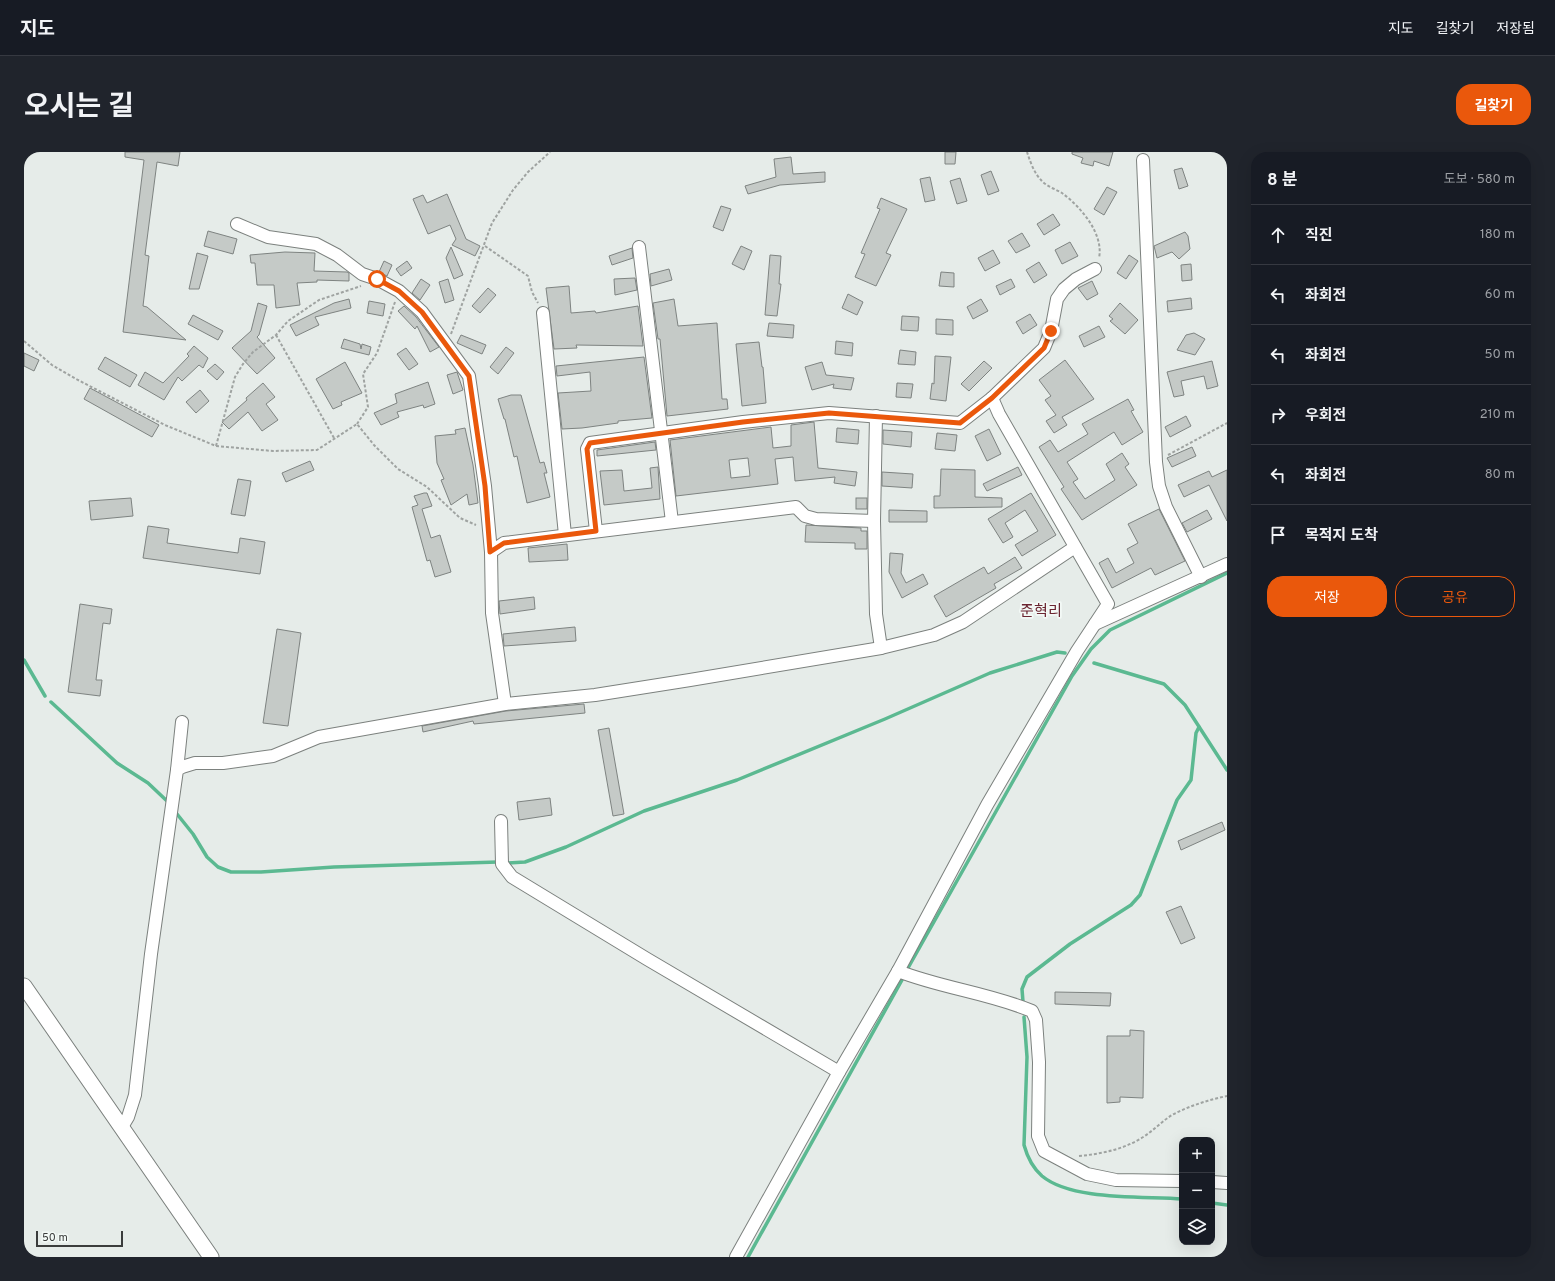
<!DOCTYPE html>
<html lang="ko">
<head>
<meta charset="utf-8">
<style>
	:root { --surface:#171b24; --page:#20242c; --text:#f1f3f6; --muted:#9ea1a6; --line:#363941; --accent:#ea580c }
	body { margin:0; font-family:Overpass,"Noto Sans KR",sans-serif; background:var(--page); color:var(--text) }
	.controls { position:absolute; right:12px; bottom:12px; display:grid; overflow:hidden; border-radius:8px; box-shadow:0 4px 16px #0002 }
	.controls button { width:36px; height:36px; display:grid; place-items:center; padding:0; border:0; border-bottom:1px solid var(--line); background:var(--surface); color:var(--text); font:20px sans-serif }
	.scale { position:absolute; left:12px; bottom:10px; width:87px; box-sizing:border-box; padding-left:4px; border:2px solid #3b3d3c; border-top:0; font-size:11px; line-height:14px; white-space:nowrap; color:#3b3d3c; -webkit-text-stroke:3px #f3f9f6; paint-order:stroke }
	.stop { position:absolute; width:12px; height:12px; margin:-9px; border:3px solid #ea580c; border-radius:50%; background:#fff }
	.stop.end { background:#ea580c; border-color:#fff; box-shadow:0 1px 4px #0008 }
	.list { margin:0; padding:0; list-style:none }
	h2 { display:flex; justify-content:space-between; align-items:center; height:52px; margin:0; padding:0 16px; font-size:17px }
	h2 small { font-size:13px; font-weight:400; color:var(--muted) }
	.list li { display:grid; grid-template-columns:26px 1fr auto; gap:12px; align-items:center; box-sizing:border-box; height:60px; padding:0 16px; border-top:1px solid var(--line) }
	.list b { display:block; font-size:15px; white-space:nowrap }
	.list em { font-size:13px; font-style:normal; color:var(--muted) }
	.actions { display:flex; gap:8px; padding:12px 16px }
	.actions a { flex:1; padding:9px 0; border:1px solid var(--accent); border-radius:16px; text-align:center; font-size:14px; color:var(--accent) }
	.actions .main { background:var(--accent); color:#fff }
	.icon { flex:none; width:22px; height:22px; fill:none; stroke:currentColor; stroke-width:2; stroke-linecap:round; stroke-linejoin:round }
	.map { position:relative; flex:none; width:1203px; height:1105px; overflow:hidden; border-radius:16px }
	header { display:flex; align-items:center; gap:24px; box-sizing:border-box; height:56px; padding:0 20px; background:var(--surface); border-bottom:1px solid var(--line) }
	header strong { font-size:19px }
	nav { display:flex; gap:22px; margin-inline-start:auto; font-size:14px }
	.intro { display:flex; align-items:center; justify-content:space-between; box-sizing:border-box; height:96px; padding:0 24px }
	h1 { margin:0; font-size:28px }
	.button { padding:10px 18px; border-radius:16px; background:var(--accent); color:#fff; font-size:14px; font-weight:700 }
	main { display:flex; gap:24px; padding:0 24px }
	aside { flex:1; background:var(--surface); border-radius:16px; box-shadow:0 4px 16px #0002 }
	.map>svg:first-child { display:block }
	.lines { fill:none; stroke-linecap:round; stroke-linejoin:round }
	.stream { stroke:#5bb991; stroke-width:3.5 }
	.building { fill:#c5cac7; stroke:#7e8381; fill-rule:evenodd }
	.minor-casing { stroke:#7c817e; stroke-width:14 }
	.major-casing { stroke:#7c817e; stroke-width:17 }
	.path { stroke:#9fa3a1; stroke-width:2; stroke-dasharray:3 2; stroke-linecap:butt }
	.minor { stroke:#fff; stroke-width:12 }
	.major { stroke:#fff; stroke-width:15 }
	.route { stroke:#ea580c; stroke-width:5 }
	.labels { text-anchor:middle; stroke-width:3.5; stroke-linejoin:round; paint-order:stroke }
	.quarter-label { font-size:15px; fill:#6b2531; stroke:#f3f9f6 }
</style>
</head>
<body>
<header>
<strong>지도</strong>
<nav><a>지도</a><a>길찾기</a><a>저장됨</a></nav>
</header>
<div class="intro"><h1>오시는 길</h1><a class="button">길찾기</a></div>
<main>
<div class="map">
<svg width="1203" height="1105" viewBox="0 0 1203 1105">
	<rect width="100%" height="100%" fill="#e6ece9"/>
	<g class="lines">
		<g class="stream">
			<path d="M0 508 21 544"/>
			<path d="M1070 511 1140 532 1161 553 1203 618"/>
			<path d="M27 550 93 611 124 631 143 649"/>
			<path d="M153 662 169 682 183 705 194 715 207 720H237L310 715 474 710"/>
			<path d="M483 711 501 710 542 695 620 659 713 628 861 567 966 521 1033 500 1041 501"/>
			<path d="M884 816 1020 574 1048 524 1067 497 1086 478 1203 421"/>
			<path d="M999 850 998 837 1003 825 1046 792 1107 753 1116 743 1153 648 1167 628 1172 581 1175 575"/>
			<path d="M1000 865 1003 905 1000 993C1003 1004 1009 1016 1018 1024 1048 1049 1120 1044 1158 1047"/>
			<path d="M1188 1051 1203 1053"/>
			<path d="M724 1105 878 828"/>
		</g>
	</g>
	<g class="building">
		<path d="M101 0H156L154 14 133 10 121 103 125 104 119 154 123 155 162 188 99 180 120 8 101 5Z"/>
		<path d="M921 0H932L931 12H921Z"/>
		<path d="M1048 0H1089L1085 14 1070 9 1069 14 1057 11 1059 6 1048 2Z"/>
		<path d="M767 5 769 22 801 20V30L756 33 724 42 721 34 752 25 750 7Z"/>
		<path d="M1158 16 1164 34 1155 37 1150 18Z"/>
		<path d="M967 19 975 39 964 43 957 23Z"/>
		<path d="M906 25 911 48 901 50 896 27Z"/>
		<path d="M936 26 943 49 933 52 926 29Z"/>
		<path d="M1083 35 1093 40 1080 63 1070 57Z"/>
		<path d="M423 42 442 87 456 94 451 104 428 93 432 87 426 73 404 82 389 47 399 43 403 51Z"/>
		<path d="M857 46 883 57 862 101 867 103 852 134 831 125 841 102 837 101 856 57 853 56Z"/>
		<path d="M697 54 707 57 699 79 689 75Z"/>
		<path d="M1029 62 1036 73 1020 83 1013 72Z"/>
		<path d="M184 79 213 87 209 102 180 94Z"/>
		<path d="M1161 80 1164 84 1166 97 1155 107 1148 100 1133 106 1130 94Z"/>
		<path d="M998 81 1006 94 992 101 984 89Z"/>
		<path d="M1046 90 1054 104 1038 112 1031 98Z"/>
		<path d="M717 94 728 99 720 118 708 112Z"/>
		<path d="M427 95 439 123 430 127 422 106Z"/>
		<path d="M608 96 609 106 588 113 585 104Z"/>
		<path d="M969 98 976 111 961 119 954 106Z"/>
		<path d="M261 100 291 101 290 119 323 120 325 121V129L293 128V130L273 131 276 153 252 156 250 133H233L231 111H227L226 103Z"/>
		<path d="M173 101 184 104 175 137H165Z"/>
		<path d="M746 103 757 104 755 132H757L753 164 741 163Z"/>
		<path d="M1105 103 1114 109 1102 127 1093 121Z"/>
		<path d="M360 109 368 113 363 124 355 120Z"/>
		<path d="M383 109 388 116 377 124 372 117Z"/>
		<path d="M1015 110 1023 123 1010 131 1002 118Z"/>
		<path d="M1167 112 1168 128 1158 129 1157 113Z"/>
		<path d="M645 117 648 128 627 134 626 122Z"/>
		<path d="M917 120 930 121V135L915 134Z"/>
		<path d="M611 126 613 138 591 143 590 127Z"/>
		<path d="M397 127 406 133 396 148 388 141Z"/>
		<path d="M424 127 430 148 421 151 415 130Z"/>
		<path d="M987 127 991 135 976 143 972 134Z"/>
		<path d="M1068 129 1074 142 1063 148 1054 136Z"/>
		<path d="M545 134 547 161 571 159 572 161 614 154 619 194 552 193 553 196 530 197 522 136Z"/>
		<path d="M464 136 472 143 456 161 448 154Z"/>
		<path d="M824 142 839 150 833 163 818 156Z"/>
		<path d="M1167 146 1168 157 1144 160 1143 149Z"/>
		<path d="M325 147 327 156 291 165 295 173 272 184 266 173 310 151Z"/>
		<path d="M650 147 654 174 693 171 698 247H703L704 257 643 264 636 187H634L629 151Z"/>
		<path d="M957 147 964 159 949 167 943 155Z"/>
		<path d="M345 149 361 152 359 164 343 161Z"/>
		<path d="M234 151 243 154 235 183 233 185 251 206 233 222 208 196 227 179Z"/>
		<path d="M1096 151 1114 168 1101 182 1086 169 1089 167 1085 164Z"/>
		<path d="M380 154 392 165 415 195 406 200 393 174 391 177 374 159Z"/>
		<path d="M1006 162 1013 173 999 182 992 170Z"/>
		<path d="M169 163 199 179 194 188 164 172Z"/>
		<path d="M878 164 895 165 894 179 877 178Z"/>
		<path d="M912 167 929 168V183L912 182Z"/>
		<path d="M745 171 770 173 769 186 743 184Z"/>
		<path d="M1075 174 1081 185 1060 195 1055 184Z"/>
		<path d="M1170 181 1181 187 1171 203 1153 198 1162 183Z"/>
		<path d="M437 183 462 193 458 202 433 191Z"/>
		<path d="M320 187 336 192 337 197 338 192 347 195 345 203 317 196Z"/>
		<path d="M812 189 829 191 828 204 811 202Z"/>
		<path d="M735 190 738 215H739L742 251 718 254 712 192Z"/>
		<path d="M170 194 184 206 179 216 175 213 158 229 154 225 140 248 114 233 121 220 139 231 165 204 163 202Z"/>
		<path d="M482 195 490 201 474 222 466 215Z"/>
		<path d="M382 196 394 212 385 218 373 202Z"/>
		<path d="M876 198 892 200 891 213 874 212Z"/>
		<path d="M0 201 15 208 10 219 0 214Z"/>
		<path d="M911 204 927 205 922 249 906 247 908 231 910 232Z"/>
		<path d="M81 205 113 223 106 235 74 217Z"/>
		<path d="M620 205 628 266 594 269V271L558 276 538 277 534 241 567 239 566 220 533 224 532 214Z"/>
		<path d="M1041 208 1070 247 1038 265 1043 273 1030 281 1022 269 1032 263 1021 248 1027 244 1015 228Z"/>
		<path d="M960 209 968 216 945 239 937 232Z"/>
		<path d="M1188 209 1194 234 1183 237 1180 224 1157 229 1160 243 1150 245 1143 220Z"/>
		<path d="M321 210 338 241 317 250 318 253 309 257 292 227Z"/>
		<path d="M798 210 802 223 830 226 827 238 809 236 810 232 788 238 781 215Z"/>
		<path d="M191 212 200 220 193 228 183 219Z"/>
		<path d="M433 220 439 238 429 242 423 223Z"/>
		<path d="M404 230 411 252 400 256 399 253 373 260 375 265 357 273 350 261 373 251 371 242Z"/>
		<path d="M239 231 251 245 242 252 254 268 238 279 224 260 205 277 198 270 223 248 222 246Z"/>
		<path d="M873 231 889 232 887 246 872 245Z"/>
		<path d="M66 236 135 273 128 285 60 247Z"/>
		<path d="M176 238 185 249 172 261 162 250Z"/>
		<path d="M487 243H497L516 311 520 310 523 321H520L526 345 503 351 493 304 490 305 481 267H480L474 247Z"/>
		<path d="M1104 247 1110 258 1107 259 1119 280 1098 293 1090 280 1043 310 1054 327 1049 330 1061 347 1091 328 1082 312 1098 301 1105 312 1101 315 1113 333 1058 368 1037 337 1040 335 1015 295 1026 288 1034 300 1064 282 1058 272Z"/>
		<path d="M1162 264 1167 274 1146 285 1141 275Z"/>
		<path d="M790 270 794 316 833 320 831 334 810 331 811 325 771 329 769 305 751 307 754 332 652 344 646 288 747 275 749 296 767 294V273ZM724 306 726 324 707 326 705 308Z"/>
		<path d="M441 276 449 313 454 351 445 353 443 342 427 353 417 328 420 327 413 311 411 284 432 282 431 278Z"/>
		<path d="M813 276 835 278 834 292 812 290Z"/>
		<path d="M965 277 977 302 963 309 951 284Z"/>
		<path d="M859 278 888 280 887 295 859 292Z"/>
		<path d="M913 281 933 283 931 299 911 297Z"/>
		<path d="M631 290 632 298 573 304V298Z"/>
		<path d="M1168 295 1172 304 1148 315 1143 306Z"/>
		<path d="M286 309 290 318 262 330 258 321Z"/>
		<path d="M634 315 636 347 580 353 576 319 598 318 600 339 628 336 626 316Z"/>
		<path d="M994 315 998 323 963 339 959 332Z"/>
		<path d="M917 317 951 318V345L978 346V355L910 356V344H916Z"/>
		<path d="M1203 318V369L1185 333 1160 345 1154 333 1185 319 1188 325Z"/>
		<path d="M858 320 889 322 888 336 858 334Z"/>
		<path d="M214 327 227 329 221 364 207 362Z"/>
		<path d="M400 341H403L408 354 398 357 407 386 416 383 427 420 411 425 406 408 403 409 388 355 394 353 390 344Z"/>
		<path d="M1007 341 1032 383 998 404 991 393 1014 379 1001 358 981 371 989 385 979 391 964 367Z"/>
		<path d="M107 346 109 364 67 368 65 349Z"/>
		<rect x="832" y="346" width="11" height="11"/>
		<path d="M1135 357 1161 409 1131 423 1127 416 1088 436 1075 411 1084 406 1092 421 1110 411 1103 397 1114 391 1104 372Z"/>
		<path d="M865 358 903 359V370H865Z"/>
		<path d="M1183 358 1188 367 1163 380 1158 371Z"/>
		<path d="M782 373 837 376V379H843V397H831V391L781 390Z"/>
		<path d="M124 374 145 377 143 391 214 401 216 386 241 390 236 422 119 406Z"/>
		<path d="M543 392 544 408 505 410 504 396Z"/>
		<path d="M866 401 879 402 877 421 882 431 899 422 904 432 878 446 865 420Z"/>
		<path d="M991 405 998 416 970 432 972 436 922 465 910 444 960 415 964 422Z"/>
		<path d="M510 445 511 457 476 462 475 449Z"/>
		<path d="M56 452 88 457 86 472 79 471 72 528H78L76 544 44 540Z"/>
		<path d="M551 475 552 489 480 494 479 482Z"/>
		<path d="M253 477 277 481 264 574 239 571Z"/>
		<path d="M560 552 561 561 450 572 449 569 399 580 398 574 482 559Z"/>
		<path d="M585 576 600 662 589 664 574 578Z"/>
		<path d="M526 646 528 663 495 668 493 650Z"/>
		<path d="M1198 670 1201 678 1157 698 1154 689Z"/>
		<path d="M1157 754 1171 786 1157 792 1142 760Z"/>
		<path d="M1031 840 1087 841 1086 854 1031 852Z"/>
		<path d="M1106 878 1120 879 1119 946 1096 945V950L1083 951V884H1106Z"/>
	</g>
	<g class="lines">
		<g class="minor-casing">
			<g id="minor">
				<path d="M1119 8 1132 310 1135 334 1142 355 1177 425"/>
				<path d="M213 72 244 85 292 92 313 103 338 122 353 127 375 139 398 160 445 224 461 334 467 400 468 461 481 552"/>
				<path d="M615 95 648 370"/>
				<path d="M519 161 541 383"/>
				<path d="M852 264 850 369 852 462 857 496"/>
				<path d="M572 379 563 297 566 291 719 270 805 261 936 271 968 246 1020 196 1027 179 1033 147 1040 137 1052 127 1071 117"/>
				<path d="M467 400 480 391 772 355 781 364 792 367 850 369"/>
				<path d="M1071 472 1203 412"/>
				<path d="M153 618 158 570"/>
				<path d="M477 669 478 712 488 725 623 807 815 920"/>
				<path d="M874 819C917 836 965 841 1008 859L1012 868 1015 910 1014 984 1020 999 1063 1022 1092 1028 1158 1029"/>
				<path d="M98 975 104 965 111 943 127 802 153 618 158 615 171 611H199L249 604 295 585 481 552 571 543 666 528 857 496 910 483 939 470 1051 395"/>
				<path d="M1188 1030 1203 1031"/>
				<path d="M712 1105 815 920 874 819 963 653 1053 499 1084 452 975 262 968 246"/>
			</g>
		</g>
		<g class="major-casing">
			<path id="major" d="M0 834 187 1105"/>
		</g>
		<g class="path">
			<path d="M1003 0C1006 9 1010 21 1017 28 1022 34 1031 37 1038 41 1057 55 1080 82 1075 106"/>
			<path d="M461 94 504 124 508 140 514 151"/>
			<path d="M427 182 468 71 489 38 504 20 526 0"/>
			<path d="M252 183 310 286"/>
			<path d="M0 189 28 213 54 228 141 273 192 294 249 299 293 298 333 272 350 293 374 317 403 335 436 366 452 373"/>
			<path d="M333 272 344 255 339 222 353 201 371 150"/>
			<path d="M192 294 211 225 219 212 229 200 252 183 264 169 295 148 337 134"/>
			<path d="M1144 303 1203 271"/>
			<path d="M1055 1004C1076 1002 1097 998 1116 987 1128 980 1137 970 1148 963 1165 954 1184 948 1203 944"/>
		</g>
		<use href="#minor" class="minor"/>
		<use href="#major" class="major"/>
	</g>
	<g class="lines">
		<path class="route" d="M353 127 375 139 398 160 445 224 461 334 466 400 480 391 572 379 563 297 566 291 719 270 805 261 936 271 968 246 1020 196 1027 179"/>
	</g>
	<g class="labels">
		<g class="quarter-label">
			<text x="1017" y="464">준혁리</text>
		</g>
	</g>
</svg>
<div class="controls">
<button>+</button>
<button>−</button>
<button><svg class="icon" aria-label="layers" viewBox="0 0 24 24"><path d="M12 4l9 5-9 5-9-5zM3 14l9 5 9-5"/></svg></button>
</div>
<div class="scale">50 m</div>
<div class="stop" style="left:353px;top:127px"></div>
<div class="stop end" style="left:1027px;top:179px"></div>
</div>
<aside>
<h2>8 분<small>도보 · 580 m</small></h2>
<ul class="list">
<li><svg class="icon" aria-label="ahead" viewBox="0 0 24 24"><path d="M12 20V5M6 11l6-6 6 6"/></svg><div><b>직진</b></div><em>180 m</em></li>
<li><svg class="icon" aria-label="left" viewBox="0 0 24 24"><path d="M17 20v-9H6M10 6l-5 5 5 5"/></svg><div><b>좌회전</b></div><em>60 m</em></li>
<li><svg class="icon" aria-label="left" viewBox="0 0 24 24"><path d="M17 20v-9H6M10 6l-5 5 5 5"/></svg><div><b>좌회전</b></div><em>50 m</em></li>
<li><svg class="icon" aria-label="right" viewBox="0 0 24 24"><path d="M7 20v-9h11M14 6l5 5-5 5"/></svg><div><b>우회전</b></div><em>210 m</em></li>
<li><svg class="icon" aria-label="left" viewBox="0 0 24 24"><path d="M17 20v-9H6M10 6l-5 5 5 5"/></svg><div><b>좌회전</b></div><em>80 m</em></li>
<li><svg class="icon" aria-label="arrive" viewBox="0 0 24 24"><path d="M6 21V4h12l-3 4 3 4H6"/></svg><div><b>목적지 도착</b></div></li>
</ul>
<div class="actions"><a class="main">저장</a><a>공유</a></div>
</aside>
</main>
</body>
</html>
